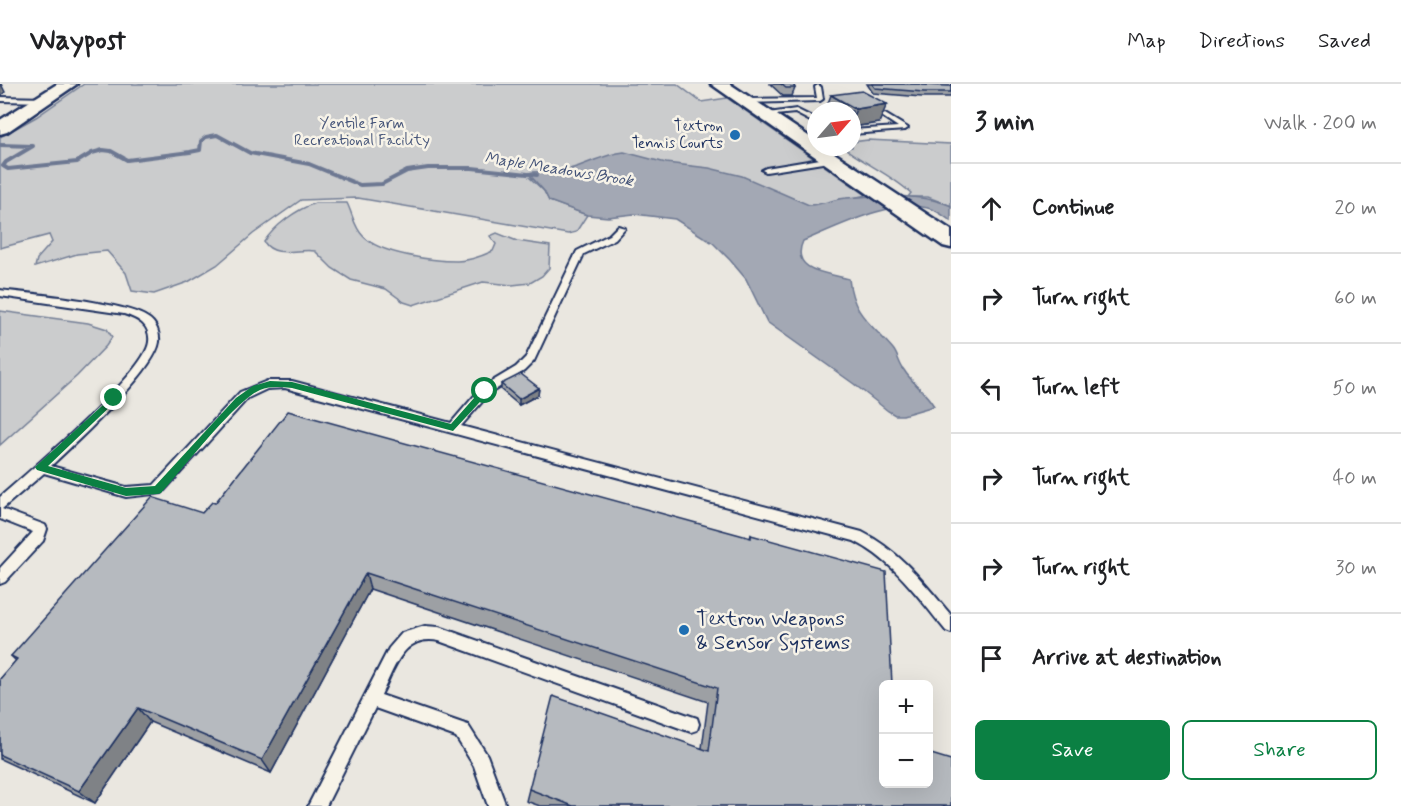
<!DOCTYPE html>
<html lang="en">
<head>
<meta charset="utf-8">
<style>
	:root { --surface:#fff; --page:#f6f6f6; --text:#202124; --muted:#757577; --line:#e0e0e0; --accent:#0b8043 }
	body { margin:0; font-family:Mynerve,sans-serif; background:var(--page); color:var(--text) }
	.controls { position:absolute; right:18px; bottom:18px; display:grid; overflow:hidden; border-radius:9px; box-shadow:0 6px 24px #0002 }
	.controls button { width:54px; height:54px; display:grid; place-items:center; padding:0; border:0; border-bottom:2px solid var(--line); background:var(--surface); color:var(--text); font:30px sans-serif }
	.compass { position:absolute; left:807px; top:18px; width:54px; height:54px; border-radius:50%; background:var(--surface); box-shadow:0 6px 24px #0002; rotate:62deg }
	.stop { position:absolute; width:18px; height:18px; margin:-14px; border:4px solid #0b8043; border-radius:50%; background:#fff }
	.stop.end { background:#0b8043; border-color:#fff; box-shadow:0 2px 6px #0008 }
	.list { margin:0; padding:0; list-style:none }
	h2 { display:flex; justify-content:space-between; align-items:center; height:78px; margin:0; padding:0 24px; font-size:26px }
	h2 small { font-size:20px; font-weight:400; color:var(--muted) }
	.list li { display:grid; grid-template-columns:39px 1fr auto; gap:18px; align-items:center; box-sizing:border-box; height:90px; padding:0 24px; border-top:2px solid var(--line) }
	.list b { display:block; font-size:22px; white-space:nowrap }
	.list em { font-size:20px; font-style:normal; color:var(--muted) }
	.actions { display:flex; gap:12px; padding:18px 24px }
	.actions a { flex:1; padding:14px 0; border:2px solid var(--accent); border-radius:9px; text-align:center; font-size:21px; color:var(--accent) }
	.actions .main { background:var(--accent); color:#fff }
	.icon { flex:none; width:33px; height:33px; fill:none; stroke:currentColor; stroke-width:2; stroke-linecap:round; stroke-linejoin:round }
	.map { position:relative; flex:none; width:951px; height:722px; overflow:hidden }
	header { display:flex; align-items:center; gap:36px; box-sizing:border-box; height:84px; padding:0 30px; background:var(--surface); border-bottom:2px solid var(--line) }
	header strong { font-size:28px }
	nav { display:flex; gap:33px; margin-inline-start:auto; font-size:21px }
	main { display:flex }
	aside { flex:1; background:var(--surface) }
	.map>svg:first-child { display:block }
	.green { fill:#cbcccd; stroke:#737e96; stroke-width:1.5 }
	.water { fill:#a3a8b4; stroke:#6d7892; stroke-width:1.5 }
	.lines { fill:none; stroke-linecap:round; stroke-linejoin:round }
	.stream { stroke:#6d7892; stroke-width:4 }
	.service-casing { stroke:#1b2f5e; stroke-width:4 }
	.minor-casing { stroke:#1b2f5e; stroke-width:4 }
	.secondary-casing { stroke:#1b2f5e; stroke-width:5 }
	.service { fill:#f7f3e8; fill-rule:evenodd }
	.minor { fill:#f7f3e8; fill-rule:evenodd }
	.secondary { fill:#f7f3e8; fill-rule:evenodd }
	.wall { fill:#9da0a4; stroke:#1b2f5e; stroke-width:1.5 }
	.shaded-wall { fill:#7f8286; stroke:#1b2f5e; stroke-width:1.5 }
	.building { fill:#b6babf; stroke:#1b2f5e; stroke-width:1.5 }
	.route { fill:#0b8043 }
	.poi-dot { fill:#1f6fb2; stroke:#f7f3e8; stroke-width:2 }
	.labels { text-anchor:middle; stroke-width:5; stroke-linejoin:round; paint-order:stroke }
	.far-park-label { font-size:15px; fill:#47567a; stroke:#f7f3e8 }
	.far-poi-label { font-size:15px; fill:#1b2f5e; stroke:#f7f3e8; text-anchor:end }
	.far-water-label { font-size:16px; font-style:italic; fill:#445378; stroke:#f7f3e8 }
	.near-poi-label { font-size:21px; fill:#1b2f5e; stroke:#f7f3e8; text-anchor:start }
</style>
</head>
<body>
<header>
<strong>Waypost</strong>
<nav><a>Map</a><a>Directions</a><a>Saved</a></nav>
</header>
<main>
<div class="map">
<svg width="951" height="722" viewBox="0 0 951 722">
	<rect width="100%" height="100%" fill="#eae7e0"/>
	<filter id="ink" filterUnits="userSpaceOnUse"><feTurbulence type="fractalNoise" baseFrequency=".0167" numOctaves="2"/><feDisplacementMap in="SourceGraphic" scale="12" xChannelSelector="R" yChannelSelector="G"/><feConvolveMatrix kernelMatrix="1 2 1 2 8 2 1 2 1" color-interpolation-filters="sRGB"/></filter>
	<g filter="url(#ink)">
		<g class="green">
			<path d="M84 0H677L701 18 727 14 866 111 764 134 530 94 544 107 549 117 587 131 576 148 568 150 358 114 301 116 253 150 217 181 188 198 154 210 132 207 126 189 107 167 77 170 35 183 37 175 52 158 49 151 0 164V53L36 33Z"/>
			<path d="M868 56 951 60V122L928 113H908L911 109C890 90 865 80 843 63H852V58Z"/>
			<path d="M315 119H347C353 131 354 143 363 152 379 170 433 177 457 177 469 177 482 172 493 167L496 160 490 152 497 149 517 157 550 162 549 184 542 192 530 199 512 201 483 198 413 221 404 218 386 205 351 196 332 184 315 167C299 164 275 175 264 158 275 141 296 126 315 119Z"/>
			<path d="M0 227 88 239 107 245 112 253 106 262 77 292 0 361Z"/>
		</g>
		<path class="water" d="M624 68 666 79 709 84 742 92 809 121C823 121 833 115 846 114 875 111 923 110 949 121L951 122V137C945 133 938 127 931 125 894 113 837 143 803 157 789 188 829 189 849 195 853 232 872 240 893 265 898 271 899 280 904 286 911 298 925 307 934 322L903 331H895L888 327 854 300 767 238 746 195 730 176 713 159 675 135 634 130 608 133 587 131 549 117 544 107 528 89C538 86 546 89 556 88 577 86 602 70 624 68Z"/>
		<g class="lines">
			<path class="stream" d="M0 61 33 62 6 78 3 82 8 85 77 78 92 69 103 66 111 67 127 76 190 68 200 66 201 57 206 53 217 51 250 69 309 80 360 101 382 100 407 87 428 84H472L537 91"/>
			<g class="service-casing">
				<g id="service">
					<path d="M818 1 821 3 823 15 820 17 746 19 743 17 746 15 817 14 815 3Z"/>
					<path d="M0 13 47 14 50 16 47 18 0 17Z"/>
					<path d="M796 25 816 35V40L795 29 765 32 762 30Z"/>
					<path d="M885 30 908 44 905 46 852 50V46L898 43 883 33V31Z"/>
					<path d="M832 73 836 75 835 77 766 88 762 86 766 84Z"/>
					<path d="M618 142 625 144 615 155 584 170 534 277 524 287 489 310 461 342 862 448C900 467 924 499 951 531V549L946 547C918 513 894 477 854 457L285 304 267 305 248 314 162 409 126 413 44 389 2 425 45 441 47 445 43 457 5 498 0 500V484L33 448 0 435V413C28 388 145 290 149 258 151 241 137 234 124 230L0 212V206C31 210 127 218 148 234 156 239 160 249 159 258 155 287 75 359 51 382L126 403 154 401 240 308 267 297H292L451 339 481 304 516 283 526 273 577 167 609 151Z"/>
					<path d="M425 542 439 543 691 632 697 634 699 640 697 646 691 648 439 557C402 550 395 584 381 611L468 641 487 671 506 722H488L474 682 456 653 375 624 326 722H308L389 564 402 549Z"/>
				</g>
			</g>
			<g class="minor-casing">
				<path id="minor" d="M915 0H951V5L921 4Z"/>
			</g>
			<g class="secondary-casing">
				<g id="secondary">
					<path d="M57 0H77L7 48 0 50V36Z"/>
					<path d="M711 0H730L816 57V63H825L951 146V164L943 162Z"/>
				</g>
			</g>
			<use href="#service" class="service"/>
			<use href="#minor" class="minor"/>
			<use href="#secondary" class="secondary"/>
		</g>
		<g class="wall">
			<path d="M770 0H793L795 4 792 12H783Z"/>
			<path d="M867 0H920L922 1 951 2V13H922L873 9Z"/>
			<path d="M831 11 879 39 852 43V27H825Z"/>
			<path d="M501 300 539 304 538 311 519 321 501 306Z"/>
			<path d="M215 419 750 454 751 451 884 699 951 722H540L526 717 529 705 702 664 708 618 370 505 271 689 150 638 95 719 0 675V595L16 577 11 572Z"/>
		</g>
		<g class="shaded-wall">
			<path d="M0 0H1L5 8 0 12Z"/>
			<path d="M887 20 879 39 852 43V35L856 25Z"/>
			<path d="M539 304 538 311 519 321V315Z"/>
			<path d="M366 489 370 505 271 689 262 676Z"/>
			<path d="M138 624 150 638 95 719 79 707Z"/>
		</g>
		<g class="building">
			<path d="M781 0H793L795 4H786Z"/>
			<path d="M872 0H920L922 1 951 2V8H924L875 4Z"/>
			<path d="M862 7 887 20 856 25 831 11Z"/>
			<path d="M521 290 539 304 519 315 501 300Z"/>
			<path d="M288 327 751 454V451L886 488 892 600H884V699H928V669L951 676V722H573L529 705 553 612 709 667 717 604 366 489 262 676 138 624 79 707 0 671V595L17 575 11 572 152 413 202 429 212 418 215 419Z"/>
		</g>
	</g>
	<path class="route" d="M270 297 292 298 451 340 482 305 490 307 453 347 292 304C281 303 270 302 260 306 235 317 182 386 161 409L157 410 126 412 37 386 35 383 114 311H117V316L48 382 126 404 155 402 236 314 253 302Z"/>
	<g class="poi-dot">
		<circle cx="735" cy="51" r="6"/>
		<circle cx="684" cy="546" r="6"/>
	</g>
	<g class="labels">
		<g class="far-park-label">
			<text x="362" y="44">Yentile Farm<tspan x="362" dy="17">Recreational Facility</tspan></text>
		</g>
		<g class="far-poi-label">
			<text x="723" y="47">Textron<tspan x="723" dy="17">Tennis Courts</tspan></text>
		</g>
		<g class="far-water-label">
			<text transform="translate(559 84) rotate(9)" y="6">Maple Meadows Brook</text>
		</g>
		<g class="near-poi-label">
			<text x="696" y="541">Textron Weapons<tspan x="696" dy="24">&amp; Sensor Systems</tspan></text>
		</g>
	</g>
</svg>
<div class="controls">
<button>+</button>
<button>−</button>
</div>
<svg class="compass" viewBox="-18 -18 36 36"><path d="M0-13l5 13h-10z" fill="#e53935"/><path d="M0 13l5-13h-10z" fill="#757577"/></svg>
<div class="stop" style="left:485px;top:307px"></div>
<div class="stop end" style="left:114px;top:314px"></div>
</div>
<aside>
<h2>3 min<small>Walk · 200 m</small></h2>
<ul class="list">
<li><svg class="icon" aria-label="ahead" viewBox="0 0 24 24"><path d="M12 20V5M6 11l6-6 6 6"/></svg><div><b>Continue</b></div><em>20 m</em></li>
<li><svg class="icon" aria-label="right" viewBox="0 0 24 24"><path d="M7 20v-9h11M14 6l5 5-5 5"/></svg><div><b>Turn right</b></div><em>60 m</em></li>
<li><svg class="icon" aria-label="left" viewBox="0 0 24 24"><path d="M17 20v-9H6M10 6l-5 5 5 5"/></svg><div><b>Turn left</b></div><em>50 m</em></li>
<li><svg class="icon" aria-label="right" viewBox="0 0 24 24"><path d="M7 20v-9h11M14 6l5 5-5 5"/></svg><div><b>Turn right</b></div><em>40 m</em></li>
<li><svg class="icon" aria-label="right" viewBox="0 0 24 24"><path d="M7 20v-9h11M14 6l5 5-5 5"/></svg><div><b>Turn right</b></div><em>30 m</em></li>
<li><svg class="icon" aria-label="arrive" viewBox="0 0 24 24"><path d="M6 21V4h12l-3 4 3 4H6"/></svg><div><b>Arrive at destination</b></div></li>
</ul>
<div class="actions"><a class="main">Save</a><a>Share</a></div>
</aside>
</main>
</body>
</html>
